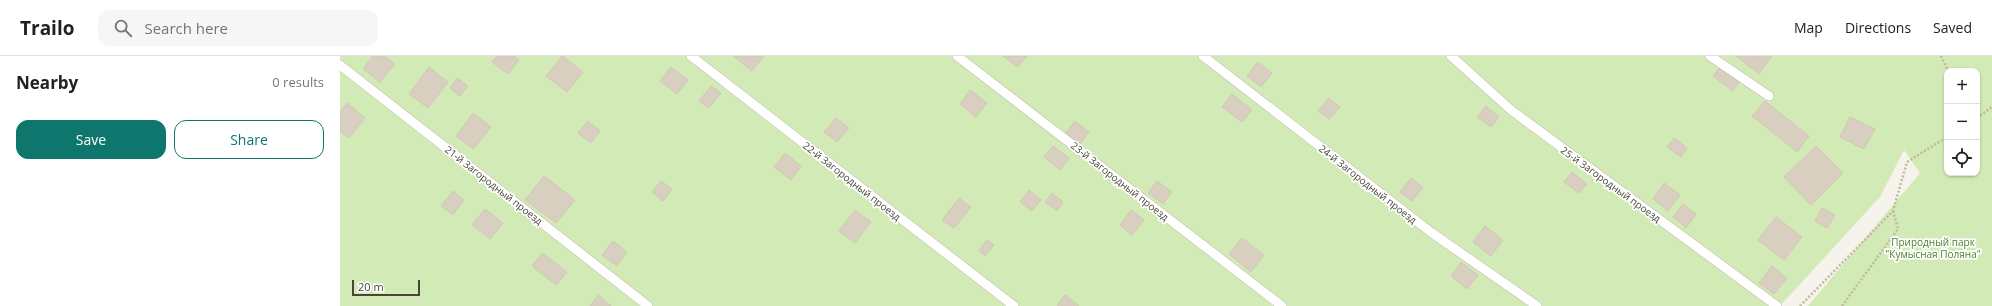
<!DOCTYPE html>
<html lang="en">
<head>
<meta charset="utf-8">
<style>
	:root { --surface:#fff; --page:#f6f6f6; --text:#202124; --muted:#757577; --line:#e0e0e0; --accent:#0f766e }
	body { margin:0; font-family:"Open Sans",sans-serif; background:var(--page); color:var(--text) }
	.controls { position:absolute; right:12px; top:12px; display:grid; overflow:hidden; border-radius:8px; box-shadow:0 1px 3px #0004 }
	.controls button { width:36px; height:36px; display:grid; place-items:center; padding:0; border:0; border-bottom:1px solid var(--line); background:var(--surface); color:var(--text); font:20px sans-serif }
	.scale { position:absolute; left:12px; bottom:10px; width:68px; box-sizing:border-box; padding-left:4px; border:2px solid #4b4439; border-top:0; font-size:11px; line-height:14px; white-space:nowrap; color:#4b4439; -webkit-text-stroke:3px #fff; paint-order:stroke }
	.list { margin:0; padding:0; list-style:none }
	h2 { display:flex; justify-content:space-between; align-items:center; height:52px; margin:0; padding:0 16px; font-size:17px }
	h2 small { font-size:13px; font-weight:400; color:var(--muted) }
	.actions { display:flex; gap:8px; padding:12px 16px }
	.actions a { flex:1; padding:9px 0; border:1px solid var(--accent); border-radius:12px; text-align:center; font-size:14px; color:var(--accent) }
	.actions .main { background:var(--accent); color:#fff }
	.icon { flex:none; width:22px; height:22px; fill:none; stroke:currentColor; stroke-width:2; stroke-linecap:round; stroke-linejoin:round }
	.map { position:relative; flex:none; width:1652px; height:250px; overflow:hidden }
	header { display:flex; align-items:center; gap:24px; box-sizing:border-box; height:56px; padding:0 20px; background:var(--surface); border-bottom:1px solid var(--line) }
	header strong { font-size:19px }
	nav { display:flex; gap:22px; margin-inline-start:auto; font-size:14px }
	.search { width:280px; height:36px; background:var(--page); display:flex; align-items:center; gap:10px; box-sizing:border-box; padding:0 14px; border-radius:12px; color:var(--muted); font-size:15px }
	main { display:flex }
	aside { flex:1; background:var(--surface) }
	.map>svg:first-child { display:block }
	.green { fill:#d2eab5; fill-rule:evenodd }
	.building { fill:#d8cfc1; stroke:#d3c7b4 }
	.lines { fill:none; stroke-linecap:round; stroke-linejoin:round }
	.service-casing { stroke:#c2bbae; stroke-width:10 }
	.path { stroke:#c4b79f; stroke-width:2.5; stroke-dasharray:2 2; stroke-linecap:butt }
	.service { stroke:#fff; stroke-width:9 }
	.labels { text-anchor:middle; stroke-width:3.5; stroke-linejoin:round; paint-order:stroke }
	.street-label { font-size:10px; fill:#4b4439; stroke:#fff }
	.park-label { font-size:10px; fill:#4a7f2a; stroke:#fff }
</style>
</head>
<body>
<header>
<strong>Trailo</strong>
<div class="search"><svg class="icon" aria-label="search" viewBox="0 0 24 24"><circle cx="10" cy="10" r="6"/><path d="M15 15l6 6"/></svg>Search here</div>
<nav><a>Map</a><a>Directions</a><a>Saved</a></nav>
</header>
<main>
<aside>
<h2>Nearby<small>0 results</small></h2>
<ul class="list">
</ul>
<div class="actions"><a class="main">Save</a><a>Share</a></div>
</aside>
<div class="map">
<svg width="1652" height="250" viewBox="0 0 1652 250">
	<rect width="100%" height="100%" fill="#f6f3ec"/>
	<path class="green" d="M0 0H1652V250H1468L1580 117 1564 94 1540 141 1440 250H0ZM1607 15H1637V117H1607Z"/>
	<g class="building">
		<path d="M33 0H44L55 8 40 26 23 13Z"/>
		<path d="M157 0H174L179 4 168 18 152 6Z"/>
		<path d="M222 0 243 16 227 36 206 20Z"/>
		<path d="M393 0H424L412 15Z"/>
		<path d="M663 0H687L678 11Z"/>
		<path d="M1396 0H1432L1419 18Z"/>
		<path d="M918 6 932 17 921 31 907 20Z"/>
		<path d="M89 11 108 26 88 52 69 38Z"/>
		<path d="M331 11 348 24 337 38 320 25Z"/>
		<path d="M1380 11 1399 26 1393 35 1373 20Z"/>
		<path d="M117 22 128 30 120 40 110 32Z"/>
		<path d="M371 30 381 37 369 52 359 45Z"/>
		<path d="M630 34 647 47 636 61 620 48Z"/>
		<path d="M892 38 912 54 902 66 882 51Z"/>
		<path d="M989 42 1000 51 989 63 978 55Z"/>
		<path d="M1425 45 1469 80 1457 96 1412 60Z"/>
		<path d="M7 47 25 62 9 82 0 75V56Z"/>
		<path d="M1146 50 1159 61 1151 71 1137 61Z"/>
		<path d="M133 57 151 71 133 93 116 80Z"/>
		<path d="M1510 61 1535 73 1524 93 1500 81Z"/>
		<path d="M496 62 509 72 497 86 484 76Z"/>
		<path d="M248 65 260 75 251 87 238 77Z"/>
		<path d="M735 65 749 76 738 90 724 79Z"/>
		<path d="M1334 82 1347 92 1341 101 1327 91Z"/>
		<path d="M713 90 729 102 720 114 704 101Z"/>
		<path d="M1476 90 1503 117 1471 149 1444 121Z"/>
		<path d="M445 97 461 110 451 124 434 111Z"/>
		<path d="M1232 116 1247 128 1239 137 1224 126Z"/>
		<path d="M204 120 235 144 216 167 185 144Z"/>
		<path d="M1071 122 1083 131 1072 145 1060 136Z"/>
		<path d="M321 125 332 133 323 145 312 136Z"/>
		<path d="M817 125 832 136 823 148 808 137Z"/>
		<path d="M1324 127 1340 139 1328 155 1313 143Z"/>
		<path d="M689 134 701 144 692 155 680 146Z"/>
		<path d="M113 135 124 144 113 159 101 150Z"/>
		<path d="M712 137 723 146 717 155 705 146Z"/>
		<path d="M619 142 631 151 614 172 602 164Z"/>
		<path d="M1343 148 1356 158 1346 172 1333 161Z"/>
		<path d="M1482 152 1495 159 1487 172 1475 165Z"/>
		<path d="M145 153 163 167 150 183 132 169Z"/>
		<path d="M515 154 531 166 515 187 499 175Z"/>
		<path d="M791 154 804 164 792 179 780 169Z"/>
		<path d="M1436 161 1462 181 1444 204 1418 184Z"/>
		<path d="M1145 170 1163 184 1151 200 1133 186Z"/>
		<path d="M902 182 924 199 911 216 889 198Z"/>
		<path d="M647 184 654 189 645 200 639 195Z"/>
		<path d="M273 185 287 196 277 210 262 199Z"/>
		<path d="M202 197 227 216 216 229 192 210Z"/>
		<path d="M1121 206 1138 219 1127 233 1111 220Z"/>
		<path d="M1432 210 1447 222 1434 238 1419 227Z"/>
		<path d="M258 239 271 250H250Z"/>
		<path d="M725 239 739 250H717Z"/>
	</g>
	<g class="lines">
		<g class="service-casing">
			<g id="service">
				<path d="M351 0 674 250"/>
				<path d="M617 0 942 250"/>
				<path d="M863 0 1092 177 1197 250"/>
				<path d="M1111 0 1171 54 1437 250"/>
				<path d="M1370 0 1429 40"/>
				<path d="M0 9 308 250"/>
			</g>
		</g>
		<g class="path">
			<path d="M1601 0 1608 15"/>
			<path d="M1637 62 1652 51"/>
			<path d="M1460 250 1553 155 1567 106 1607 81"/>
			<path d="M1502 250 1558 173 1553 155"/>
		</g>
		<use href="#service" class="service"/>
	</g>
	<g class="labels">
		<g class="street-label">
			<text transform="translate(512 125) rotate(38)" y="4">22-й Загородный проезд</text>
			<text transform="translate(780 125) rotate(38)" y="4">23-й Загородный проезд</text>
			<text transform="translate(1028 128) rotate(38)" y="4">24-й Загородный проезд</text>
			<text transform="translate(1271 128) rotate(36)" y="4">25-й Загородный проезд</text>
			<text transform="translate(154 129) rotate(38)" y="4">21-й Загородный проезд</text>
		</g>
		<g class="park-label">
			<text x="1593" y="190">Природный парк<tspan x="1593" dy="12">"Кумысная Поляна"</tspan></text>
		</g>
	</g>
</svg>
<div class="controls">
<button>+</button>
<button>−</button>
<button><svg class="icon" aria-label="locate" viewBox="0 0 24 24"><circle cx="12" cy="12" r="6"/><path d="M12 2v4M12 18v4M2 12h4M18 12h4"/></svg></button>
</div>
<div class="scale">20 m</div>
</div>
</main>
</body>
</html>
